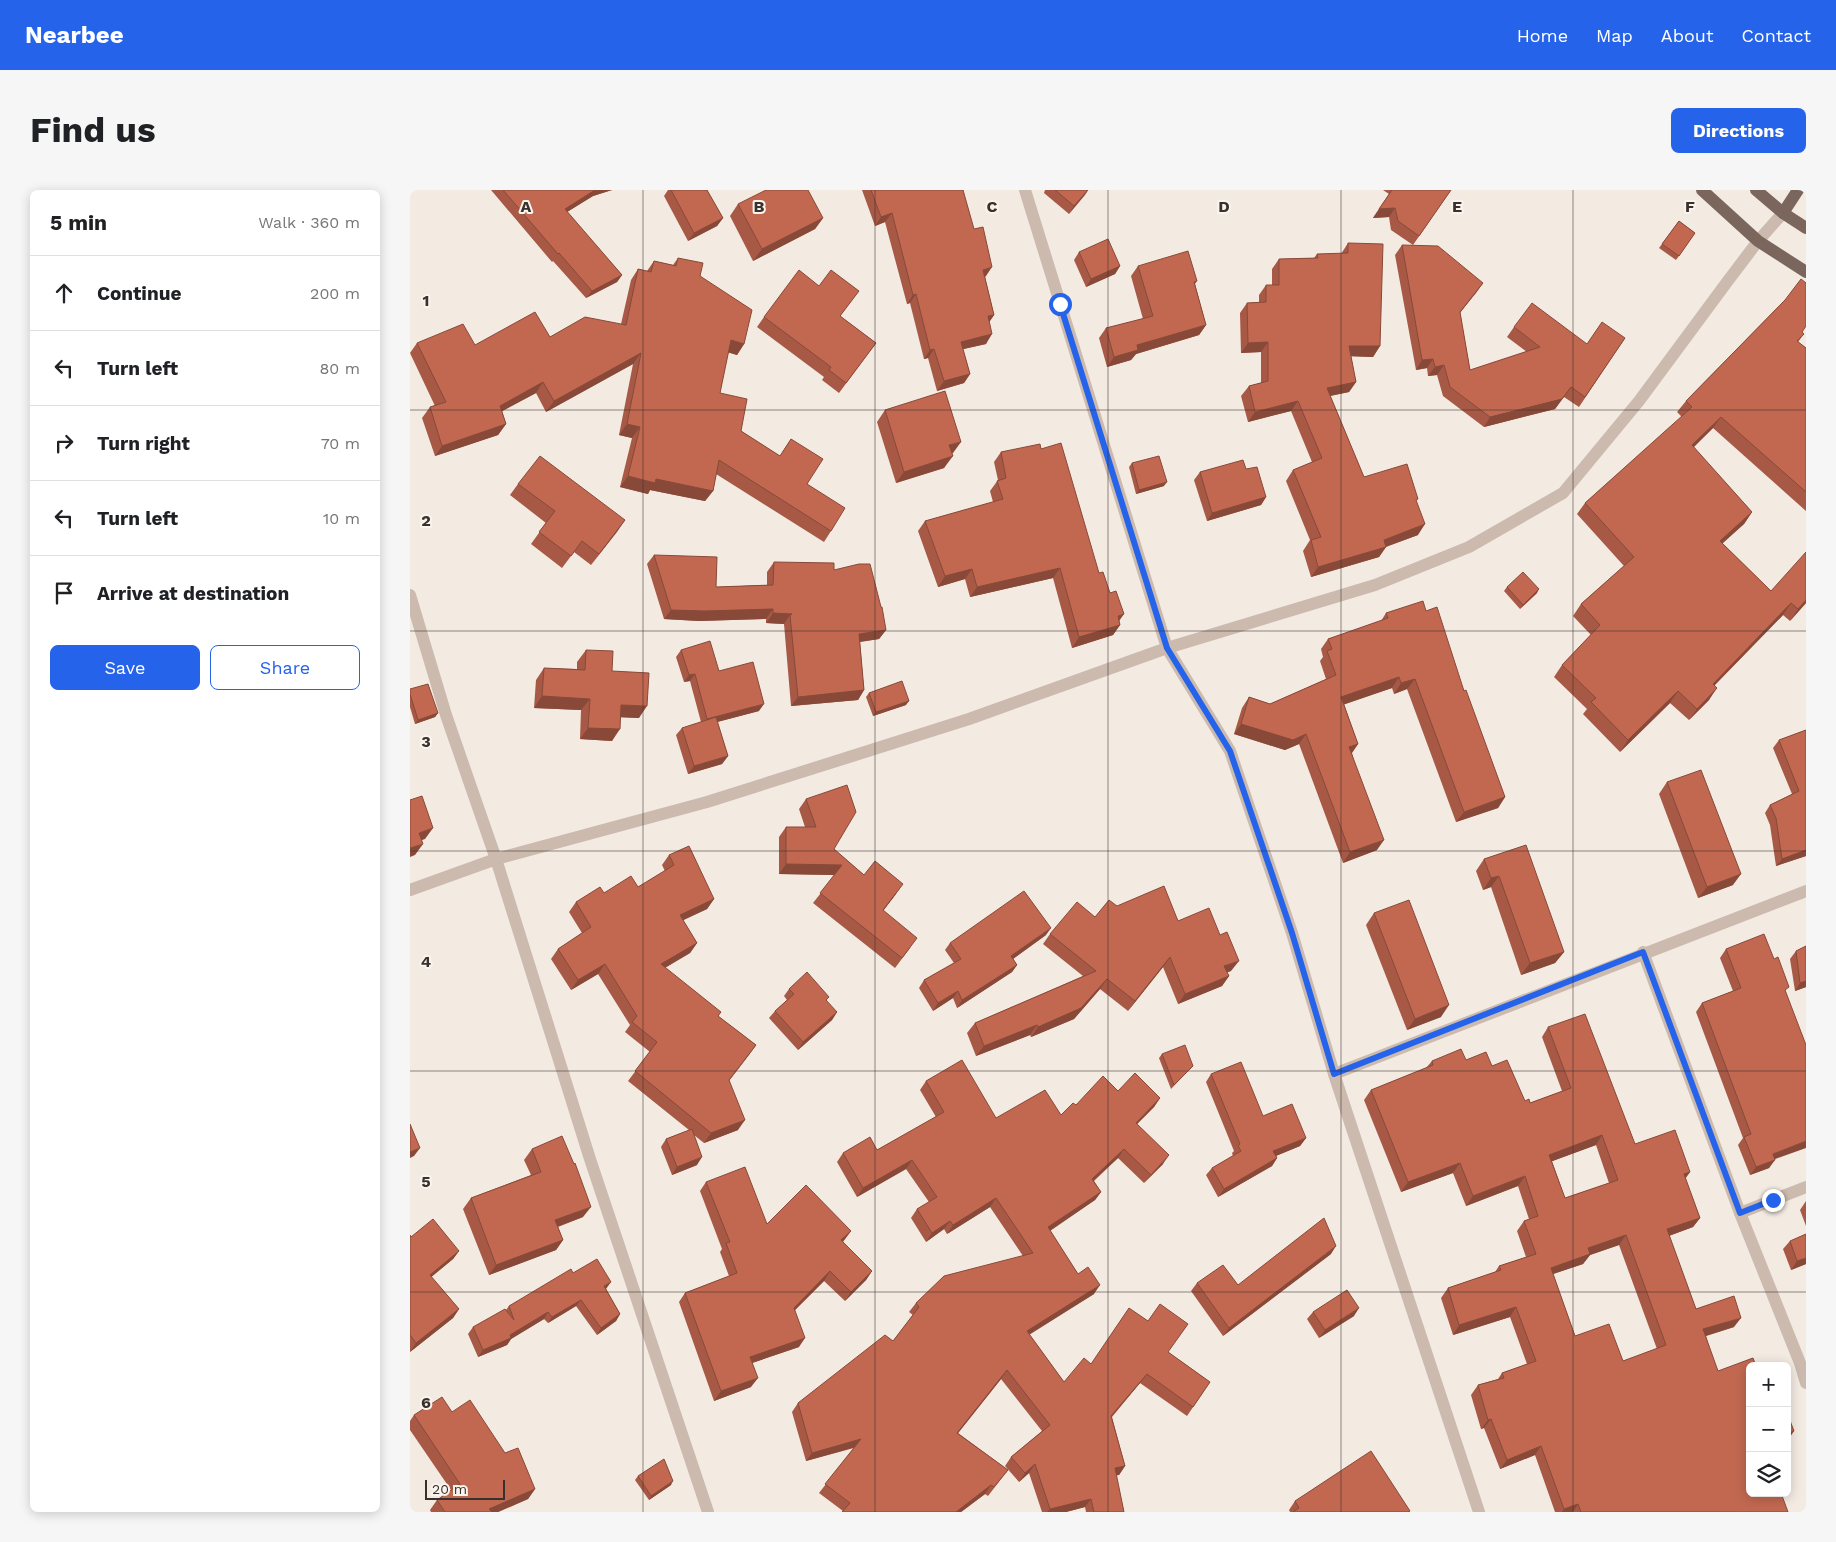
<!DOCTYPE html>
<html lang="en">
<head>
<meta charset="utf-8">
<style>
	:root { --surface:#fff; --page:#f6f6f6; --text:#202124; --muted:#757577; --line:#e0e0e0; --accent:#2563eb }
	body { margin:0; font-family:"Work Sans",sans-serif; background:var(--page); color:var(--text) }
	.controls { position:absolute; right:15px; bottom:15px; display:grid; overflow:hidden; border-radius:8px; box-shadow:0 2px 12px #0003 }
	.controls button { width:45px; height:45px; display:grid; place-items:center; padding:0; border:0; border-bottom:1px solid var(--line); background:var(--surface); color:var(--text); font:25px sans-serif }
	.scale { position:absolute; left:15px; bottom:12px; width:80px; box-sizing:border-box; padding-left:5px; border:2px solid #3a302c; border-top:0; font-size:14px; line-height:18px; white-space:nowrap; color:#3a302c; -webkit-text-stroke:4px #faf4ee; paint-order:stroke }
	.stop { position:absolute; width:15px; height:15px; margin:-11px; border:4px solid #2563eb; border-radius:50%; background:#fff }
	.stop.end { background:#2563eb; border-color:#fff; box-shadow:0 1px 5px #0008 }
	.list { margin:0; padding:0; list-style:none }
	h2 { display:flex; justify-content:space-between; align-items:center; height:65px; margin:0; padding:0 20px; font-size:21px }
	h2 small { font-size:16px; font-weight:400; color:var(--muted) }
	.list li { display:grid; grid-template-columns:32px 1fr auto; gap:15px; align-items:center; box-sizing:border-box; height:75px; padding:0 20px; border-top:1px solid var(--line) }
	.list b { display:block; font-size:19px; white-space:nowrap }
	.list em { font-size:16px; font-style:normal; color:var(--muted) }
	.actions { display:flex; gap:10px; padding:15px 20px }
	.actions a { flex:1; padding:11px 0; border:1px solid var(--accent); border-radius:8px; text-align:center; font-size:18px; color:var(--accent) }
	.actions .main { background:var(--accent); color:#fff }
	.icon { flex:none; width:28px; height:28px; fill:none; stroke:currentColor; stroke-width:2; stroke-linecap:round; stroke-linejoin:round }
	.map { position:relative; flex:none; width:1396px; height:1322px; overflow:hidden; border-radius:8px }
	header { display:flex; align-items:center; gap:30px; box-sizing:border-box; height:70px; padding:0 25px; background:var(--accent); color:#fff }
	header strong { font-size:24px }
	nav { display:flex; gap:28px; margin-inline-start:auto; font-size:18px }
	.intro { display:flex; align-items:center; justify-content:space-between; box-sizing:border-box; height:120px; padding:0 30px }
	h1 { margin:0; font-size:35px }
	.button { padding:12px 22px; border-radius:8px; background:var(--accent); color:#fff; font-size:18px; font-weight:700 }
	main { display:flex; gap:30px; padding:0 30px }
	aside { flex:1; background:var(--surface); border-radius:8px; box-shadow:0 2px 12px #0003 }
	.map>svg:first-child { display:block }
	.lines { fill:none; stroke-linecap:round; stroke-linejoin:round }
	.minor { stroke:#cbbaad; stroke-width:12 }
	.major { stroke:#7b665d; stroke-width:12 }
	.wall { fill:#a75946; fill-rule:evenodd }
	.shaded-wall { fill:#884939 }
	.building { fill:#c26851; stroke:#884939; fill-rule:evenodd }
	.route { stroke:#2563eb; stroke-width:6 }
	.grid { fill:none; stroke:#3a302c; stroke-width:1; stroke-opacity:0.55 }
	.grid-label { font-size:16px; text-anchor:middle; font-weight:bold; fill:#3a302c; stroke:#faf4ee; stroke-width:4; stroke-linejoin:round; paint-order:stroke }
</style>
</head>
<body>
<header>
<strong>Nearbee</strong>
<nav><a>Home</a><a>Map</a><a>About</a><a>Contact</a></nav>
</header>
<div class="intro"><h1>Find us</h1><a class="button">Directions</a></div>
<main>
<aside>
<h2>5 min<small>Walk · 360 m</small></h2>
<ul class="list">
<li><svg class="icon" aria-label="ahead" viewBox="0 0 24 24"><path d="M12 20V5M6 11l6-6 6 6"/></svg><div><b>Continue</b></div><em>200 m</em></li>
<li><svg class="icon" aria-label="left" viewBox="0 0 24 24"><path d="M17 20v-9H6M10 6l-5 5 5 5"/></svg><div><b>Turn left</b></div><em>80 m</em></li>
<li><svg class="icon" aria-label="right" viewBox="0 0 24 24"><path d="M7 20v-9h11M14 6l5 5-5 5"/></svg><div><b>Turn right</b></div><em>70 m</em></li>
<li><svg class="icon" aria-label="left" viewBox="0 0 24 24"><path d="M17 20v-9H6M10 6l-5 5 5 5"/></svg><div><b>Turn left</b></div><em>10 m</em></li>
<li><svg class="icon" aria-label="arrive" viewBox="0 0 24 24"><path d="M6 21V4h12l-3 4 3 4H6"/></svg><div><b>Arrive at destination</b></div></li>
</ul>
<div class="actions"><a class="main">Save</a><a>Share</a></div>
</aside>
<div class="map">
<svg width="1396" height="1322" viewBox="0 0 1396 1322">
	<rect width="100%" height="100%" fill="#f3eae2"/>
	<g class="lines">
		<g class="minor">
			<path d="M615 0 757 458 820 561 882 743 924 884 1069 1322"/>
			<path d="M0 405 36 525 86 669 180 969 298 1322"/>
			<path d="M0 700 86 669 297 612 559 529 757 458 965 395 1059 357 1153 303 1229 211 1317 92 1348 51 1373 23"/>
			<path d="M1233 762 1330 1023 1390 1173 1396 1193"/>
			<path d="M924 884 1396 701"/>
			<path d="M1330 1023 1396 997"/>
		</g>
		<g class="major">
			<path d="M1292 0 1348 51 1396 82"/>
			<path d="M1346 0 1373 23 1396 38"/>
			<path d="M1373 23 1388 0"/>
		</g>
	</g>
	<g class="wall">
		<path d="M81 0H202L183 6 157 22 212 85 207 92 176 108 143 71 142 72Z"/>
		<path d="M258 0H297L313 28 307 36 278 51 254 6Z"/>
		<path d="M452 0H553L576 86 575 87 584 125 579 132 576 154 553 159 560 184 554 193 527 201 518 168 514 169 500 113 497 114 475 32 465 36Z"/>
		<path d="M635 0H678L659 24 634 3Z"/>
		<path d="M973 0H1041L1003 55 981 40 979 27 963 28 979 4Z"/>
		<path d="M328 14 413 28 405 39 343 71 320 26Z"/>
		<path d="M1269 31 1285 43 1266 70 1249 58Z"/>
		<path d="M938 53 970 156 963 167 941 166 946 192 939 202 920 206 954 287 1006 312 1008 345 976 357 969 367 901 387 893 361 900 350 876 291 883 280 902 272 881 221 838 232 831 206 839 196 851 193V162L831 163 830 123 837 113 849 112V105L856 95H862V79L869 69 904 68 907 64H931Z"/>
		<path d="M992 55 1073 93 1050 123 1060 180 1117 162 1097 147 1104 137 1177 154 1215 148 1169 217 1154 207 1145 219 1074 237 1033 206 1027 185 1018 186 1017 178 1006 180 985 65Z"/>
		<path d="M669 62 710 76 705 84 676 97 664 70Z"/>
		<path d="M268 68 290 86 334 154 327 165 318 162 310 203 331 241 370 266 381 249 397 294 421 341 414 352 306 284 303 301 295 311 240 300 238 304 210 297 222 248 209 245 223 174 136 222 126 203 92 221 96 234 88 245 25 266 12 228 20 217 25 216 0 163 7 153 65 155 140 147 211 134 221 90 228 79 237 81 244 71 263 75Z"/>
		<path d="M728 76 787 91 785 94 796 135 789 145 726 164 721 170 697 177 689 148 696 138 733 129 721 86Z"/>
		<path d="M409 96 441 111 430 126 466 153 429 203 412 190 414 187 347 137 354 127Z"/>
		<path d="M1375 110 1392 142 1394 144 1388 152 1396 158V321L1303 238 1283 257 1342 322 1334 334 1312 353 1361 401 1396 413 1380 431 1373 425 1304 496 1299 510 1279 530 1260 513 1210 562 1173 524 1177 519 1144 487 1152 475 1181 445 1163 426 1171 414 1214 376 1167 324 1175 313 1272 227 1267 222 1276 211Z"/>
		<path d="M475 220 543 263H542L534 278 486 293 467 232Z"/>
		<path d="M631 259 689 383 710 435 703 445 662 458 643 388 560 407 555 389 528 397 508 341 515 331 583 312 580 301 588 290 584 272 591 262Z"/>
		<path d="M722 273 754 296 726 304 719 277Z"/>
		<path d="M836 279 856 307 851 315 797 331 784 290 790 282Z"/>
		<path d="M108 294 215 330 181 375 164 362 152 378 121 354 136 333 100 305Z"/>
		<path d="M244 365 306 397 357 395V382L364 372 424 380 476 440 469 449 450 452 454 500 448 510 381 516 374 434 356 433V429L289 431 254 429 237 374Z"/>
		<path d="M1097 397 1127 403 1110 419 1094 401Z"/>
		<path d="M1016 421 1054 501 1095 607 1088 618 1046 632 997 499 984 504 982 498 934 514 948 554 942 563 967 660 933 673 889 554 875 560 824 544 832 518 839 507 860 514 916 489 910 471 913 467 911 459 918 449 971 431 976 423Z"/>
		<path d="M176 460 202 481 229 528 210 527 202 551 170 549 171 520 124 518 126 490 134 478 167 479V472Z"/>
		<path d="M271 460 309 481 349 521 307 532 318 566 312 574 278 584 266 545 272 538 291 532 280 491 274 492 266 467Z"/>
		<path d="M0 499 28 523 25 527 5 534 0 517Z"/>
		<path d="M459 503 496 515 463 526 456 507Z"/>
		<path d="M1396 540V666L1366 676 1360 635 1355 623 1360 615 1382 604 1363 558 1369 550Z"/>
		<path d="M1257 592 1323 695 1288 708 1249 604Z"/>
		<path d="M396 609 424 659 454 685 486 704 473 721 500 758 485 778 403 713 425 685 369 684V647L376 637H395L389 619Z"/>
		<path d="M259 665 304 709 297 719 273 730 287 753 280 763 255 778 308 826 346 855 319 890 328 940 294 953 284 945 287 975 262 985 251 957 256 949 279 940 218 891 240 862 215 842 220 835 188 784 161 800 141 769 148 759 172 743 159 722 166 712 194 703 228 697 255 681 252 675Z"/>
		<path d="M1074 669 1154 762 1145 773 1111 785 1081 697 1073 700 1066 681Z"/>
		<path d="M707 716 768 731 821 781 817 782 819 786 812 796 768 814 753 777 718 821 690 799 664 829 621 847 620 845 566 866 557 843 565 833 673 786 633 754 640 744 685 727Z"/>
		<path d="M964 723 1031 827 997 840 956 735Z"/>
		<path d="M636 745 603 769 607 775 602 782 547 818 543 808 523 821 509 798 514 790 544 773 535 760 540 753Z"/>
		<path d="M1396 756V797L1385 801 1380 769 1386 761Z"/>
		<path d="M1316 759 1375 802 1365 969 1359 978 1340 985 1328 955 1333 948 1286 822 1292 813 1323 801 1310 768Z"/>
		<path d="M379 799 427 822 422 830 388 860 359 828 365 821 377 810 374 806Z"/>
		<path d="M1138 837 1225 954 1280 982 1275 988 1290 1028 1283 1037 1259 1046 1286 1119 1324 1137 1296 1146 1340 1303 1378 1322H1145L1125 1265 1090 1279 1074 1238 1071 1239 1061 1205 1068 1195 1088 1189 1092 1183 1117 1174 1100 1127 1043 1145 1031 1108 1038 1098 1085 1082 1089 1076 1116 1067 1107 1041 1114 1031 1119 1029 1108 996 1056 1016 1043 983 991 1002 954 910 961 900 1016 878 1022 871 1056 870 1082 876 1115 911 1120 913 1152 901 1132 847ZM1186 955 1199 993 1155 1008 1142 971ZM1209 1055 1247 1159 1213 1171 1165 1146 1143 1084 1173 1074 1180 1065Z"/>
		<path d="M752 864 780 879 761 899 749 868Z"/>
		<path d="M801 884 853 926 896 948 890 956 866 966 867 968 862 976 808 1007 796 985 802 978 823 966 822 963 824 961 796 892Z"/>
		<path d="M516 891 586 928 651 925 666 915 708 901 750 908 744 917 727 934 753 974 734 993 708 968 684 991 691 1002 685 1010 640 1041 668 1084 684 1104 619 1144 654 1192 681 1174 758 1162 800 1192 777 1226 730 1193 702 1227 715 1276 709 1285H706L714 1322H676L675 1317 656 1322H632L619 1283 609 1292 595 1276 601 1267 632 1241 591 1189 548 1243 598 1280 578 1306 575 1304 551 1322H432L433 1321 409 1303 444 1258 396 1271 382 1222 388 1213 483 1151 503 1125 499 1122 506 1113 613 1066 580 1017 537 1044 534 1039 516 1052 501 1028 507 1019 519 1012 496 979 447 1007 427 972 433 963 467 960 526 927 510 900Z"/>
		<path d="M122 959 173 1027 148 1037 153 1050 146 1060 79 1085 53 1019 61 1008 121 985 114 970Z"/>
		<path d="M296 992 357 1034 441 1041 433 1052 462 1081 456 1090 435 1111 414 1091 385 1120 389 1157 342 1173 341 1197 304 1211 269 1112 275 1103 319 1086 310 1062 312 1059 290 1001Z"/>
		<path d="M1396 1011V1036L1390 1020Z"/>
		<path d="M0 1045 1 1047 49 1061 43 1069 21 1087 49 1119 43 1128 0 1162Z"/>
		<path d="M1380 1051 1396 1074 1381 1080 1373 1059Z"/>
		<path d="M921 1064 813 1146 781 1101 787 1093 828 1095Z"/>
		<path d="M163 1083 196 1099 210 1124 206 1131 187 1145 166 1116 138 1133 134 1129 101 1149 97 1155 68 1167 58 1144 63 1137 96 1120 99 1116Z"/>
		<path d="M903 1122 944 1126 909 1148 897 1129Z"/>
		<path d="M42 1222 95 1263 125 1299 118 1309 88 1322H21L20 1320 27 1310 41 1300 0 1240V1231L4 1225Z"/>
		<path d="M228 1286 261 1295 239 1310 225 1290Z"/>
		<path d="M885 1311 1000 1321 999 1322H880L879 1320Z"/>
	</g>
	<g class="shaded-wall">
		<path d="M185 0H202L183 6 149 27 155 19Z"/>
		<path d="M678 0 675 5 659 24 664 16Z"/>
		<path d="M985 18 979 27 963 28 969 19Z"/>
		<path d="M482 23 475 32 465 36 471 27Z"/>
		<path d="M313 28 307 36 278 51 284 43Z"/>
		<path d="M413 28 405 39 343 71 352 59Z"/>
		<path d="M710 76 705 84 676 97 681 89Z"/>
		<path d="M582 77 576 86 566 89 573 80Z"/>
		<path d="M212 85 207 92 176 108 182 101Z"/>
		<path d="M1073 93 1066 103 1043 131 1050 122Z"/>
		<path d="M506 104 500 113 497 114 503 105Z"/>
		<path d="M584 125 578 134V126Z"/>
		<path d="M796 135 789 145 726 164 721 170 697 177 704 167 727 155Z"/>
		<path d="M582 144 576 154 545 161 551 152Z"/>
		<path d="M321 150 334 154 327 165 313 161Z"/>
		<path d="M858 152 851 162 831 163 838 153Z"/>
		<path d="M939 156H970L963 167 931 166Z"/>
		<path d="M524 159 518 168 514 169 520 160Z"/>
		<path d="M231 163 223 174 136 222 144 211Z"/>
		<path d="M1023 169 1017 178 1006 180 1012 170Z"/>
		<path d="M1034 175 1027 185 1018 186 1025 177Z"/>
		<path d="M560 184 554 193 527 201 534 191Z"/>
		<path d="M133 192 126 203 83 226 90 216Z"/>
		<path d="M946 192 939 202 910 208 917 198Z"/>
		<path d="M1161 197 1145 219 1074 237 1080 227Z"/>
		<path d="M888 211 881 221 838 232 845 222Z"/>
		<path d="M1311 227 1303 238 1274 267 1282 255Z"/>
		<path d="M96 234 88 245 25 266 32 256Z"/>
		<path d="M217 234 230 237 222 248 209 245Z"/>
		<path d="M551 252 543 263 531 266 539 255Z"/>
		<path d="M543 266 534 278 486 293 494 282Z"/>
		<path d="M218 286 246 289 303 301 295 311 240 300 238 304 210 297Z"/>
		<path d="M757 292 754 296 726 304 729 300Z"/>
		<path d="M856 307 851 315 797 331 802 323Z"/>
		<path d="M1342 322 1334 334 1302 363 1310 351Z"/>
		<path d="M215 330 207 342 181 375 189 364Z"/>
		<path d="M1015 334 1008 345 972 358 976 357 969 367 901 387 908 377Z"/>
		<path d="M650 378 643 388 560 407 567 397Z"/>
		<path d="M562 379 555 389 528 397 535 386Z"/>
		<path d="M1129 399 1127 403 1110 419 1113 415Z"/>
		<path d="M1396 410V413L1380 431 1388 419Z"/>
		<path d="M1381 413 1373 425 1294 506 1303 494Z"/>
		<path d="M363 419 356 429 289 431 254 429 261 420Z"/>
		<path d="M363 423 382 424 380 425 374 434 356 433Z"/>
		<path d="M714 424 707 434 708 426Z"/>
		<path d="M710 435 703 445 662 458 669 447Z"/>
		<path d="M476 440 469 449 442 453 449 444Z"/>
		<path d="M285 484 280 491 274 492 279 485Z"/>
		<path d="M989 487 982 498 924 518 931 507Z"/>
		<path d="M1005 489 997 499 984 504 991 493Z"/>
		<path d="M1307 498 1299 510 1279 530 1287 519Z"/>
		<path d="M454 500 448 510 381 516 388 507Z"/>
		<path d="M1268 501 1260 513 1210 562 1218 550Z"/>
		<path d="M132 506 180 509 171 520 124 518Z"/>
		<path d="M499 511 496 515 463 526 466 522Z"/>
		<path d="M354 514 349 521 292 536 297 529Z"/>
		<path d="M211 515 237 516 229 528 203 527Z"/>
		<path d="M28 523 25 527 5 534 8 530Z"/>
		<path d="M831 534 896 544 889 554 875 560 824 544Z"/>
		<path d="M178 538 210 539 202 551 170 549Z"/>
		<path d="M948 554 941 564 939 557Z"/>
		<path d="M318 566 312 574 278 584 284 576Z"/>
		<path d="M1095 607 1088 618 1046 632 1054 622Z"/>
		<path d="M23 638 15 649 1 654 9 643Z"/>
		<path d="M974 650 967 660 933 673 940 662Z"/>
		<path d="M13 654 5 665 0 667V658Z"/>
		<path d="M1396 660V666L1366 676 1372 669Z"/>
		<path d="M376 674 432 675 425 685 369 684Z"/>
		<path d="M1331 684 1323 695 1288 708 1297 697Z"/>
		<path d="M1089 686 1081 697 1073 700 1081 688Z"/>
		<path d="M493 694 486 704 466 730 473 720Z"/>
		<path d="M304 709 297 719 263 735 270 725Z"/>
		<path d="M641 738 636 745 596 774 601 766Z"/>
		<path d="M287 753 280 763 244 784 251 774Z"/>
		<path d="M1154 762 1145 773 1111 785 1120 773Z"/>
		<path d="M760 767 753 777 718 821 725 811Z"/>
		<path d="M829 771 821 781 807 786 814 776Z"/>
		<path d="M195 774 188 784 161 800 168 790Z"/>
		<path d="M607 775 602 782 547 818 552 810Z"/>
		<path d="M819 786 812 796 768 814 775 804Z"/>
		<path d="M697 789 690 799 664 829 621 847 628 837Z"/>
		<path d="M1396 791V797L1385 801 1390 793Z"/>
		<path d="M548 801 543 808 523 821 528 813Z"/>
		<path d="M1039 815 1031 827 997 840 1005 829Z"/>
		<path d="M427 822 422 830 388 860 393 852Z"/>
		<path d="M627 835 620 845 566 866 574 856Z"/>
		<path d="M346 855 339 865 312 900 319 890Z"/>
		<path d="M750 908 744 917 719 942 726 933Z"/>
		<path d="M335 930 328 940 294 953 301 943Z"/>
		<path d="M1192 945 1186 955 1132 975 1139 965Z"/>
		<path d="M896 948 890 956 858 969 863 961Z"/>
		<path d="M1396 951V958L1357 972 1363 964Z"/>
		<path d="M10 958 4 966 0 968V962Z"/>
		<path d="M714 959 708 968 676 997 682 989Z"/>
		<path d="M759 965 753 974 734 993 741 985Z"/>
		<path d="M292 967 287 975 262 985 267 977Z"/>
		<path d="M867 968 862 976 808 1007 814 999Z"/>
		<path d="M502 970 496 979 447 1007 453 998Z"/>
		<path d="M1365 970 1359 978 1340 985 1346 977Z"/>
		<path d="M1050 973 1043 983 991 1002 998 992Z"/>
		<path d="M1280 982 1273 992 1274 984Z"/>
		<path d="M1115 986 1108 996 1056 1016 1063 1006Z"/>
		<path d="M691 1002 685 1010 632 1046 638 1037Z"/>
		<path d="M586 1008 580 1017 537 1044 543 1035Z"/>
		<path d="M181 1017 173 1027 138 1040 145 1030Z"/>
		<path d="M1290 1028 1283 1037 1250 1049 1257 1039Z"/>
		<path d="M540 1031 534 1039 516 1052 522 1043Z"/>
		<path d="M441 1041 434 1050 425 1059 431 1050Z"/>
		<path d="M1216 1045 1209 1055 1180 1065 1173 1074 1134 1087 1141 1078 1178 1058Z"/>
		<path d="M153 1050 146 1060 79 1085 86 1075Z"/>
		<path d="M926 1056 921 1064 813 1146 819 1138Z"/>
		<path d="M49 1061 43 1069 14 1093 20 1085Z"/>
		<path d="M1396 1068V1074L1381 1080 1387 1071Z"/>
		<path d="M420 1081 414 1091 378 1127 384 1118Z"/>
		<path d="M462 1081 456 1090 435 1111 441 1102Z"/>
		<path d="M201 1092 196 1099 189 1103 194 1096Z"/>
		<path d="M690 1095 684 1104 611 1150 617 1141Z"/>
		<path d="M171 1110 166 1116 138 1133 142 1127Z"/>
		<path d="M1106 1117 1100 1127 1043 1145 1049 1135Z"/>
		<path d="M949 1118 944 1126 909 1148 915 1140Z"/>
		<path d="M49 1119 43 1128 0 1162 6 1153Z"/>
		<path d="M138 1122 134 1129 101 1149 97 1155 68 1167 73 1160 100 1145Z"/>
		<path d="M210 1124 206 1131 187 1145 191 1138Z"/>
		<path d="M1331 1128 1324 1137 1286 1149 1293 1139Z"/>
		<path d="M395 1148 389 1157 333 1176 340 1167Z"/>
		<path d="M597 1180 591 1189 541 1252 547 1243Z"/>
		<path d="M737 1184 730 1193 695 1234 701 1226Z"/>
		<path d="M348 1188 341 1197 304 1211 311 1201Z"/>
		<path d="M1081 1229 1074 1238 1071 1239 1078 1230Z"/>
		<path d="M1384 1241 1378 1250 1377 1251V1244Z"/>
		<path d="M451 1249 445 1257 396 1271 402 1263Z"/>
		<path d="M1131 1256 1125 1265 1090 1279 1097 1270Z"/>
		<path d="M625 1274 619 1283 609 1292 615 1283Z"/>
		<path d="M715 1276 709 1285 699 1287 705 1278Z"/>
		<path d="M263 1291 261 1295 239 1310 241 1306Z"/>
		<path d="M581 1295 575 1304 551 1322H546Z"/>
		<path d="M125 1299 118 1309 88 1322H77L79 1319Z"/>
		<path d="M681 1309 675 1317 656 1322H637L640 1319Z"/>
		<path d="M1168 1314 1163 1322H1152L1154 1319Z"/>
	</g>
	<g class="building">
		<path d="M93 0H185L155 19 212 85 182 101 149 63 148 64Z"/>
		<path d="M261 0H297L313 28 284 43Z"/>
		<path d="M356 0H398L413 28 352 59 328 14Z"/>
		<path d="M461 0H553L564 39 573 37 582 77 573 80 584 125 578 126 582 144 551 152 560 184 534 191 524 159 520 160 506 104 503 105 482 23 471 27Z"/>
		<path d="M645 0H678L664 16Z"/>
		<path d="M982 0H1041L1009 46 988 31 985 18 969 19Z"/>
		<path d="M1269 31 1285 43 1269 66 1252 54Z"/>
		<path d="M698 49 710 76 681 89 669 62Z"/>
		<path d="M938 53 973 54 970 156H939L946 192 917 198 954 287 997 274 1008 309 1006 310 1015 334 974 350 976 357 908 377 901 350 911 347 883 280 912 268 888 211 845 222 839 196 858 191V152L838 153 837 113 856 112V95H869V69L908 68 907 64 938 63Z"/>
		<path d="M992 55 1028 56 1073 93 1050 122 1060 180 1130 157 1104 137 1122 113 1177 154 1192 132 1215 148 1175 207 1161 197 1152 209 1080 227 1040 197 1034 175 1025 177 1023 169 1012 170Z"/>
		<path d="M778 61 787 91 784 92 796 135 727 155 728 160 704 167 696 138 743 126 728 76Z"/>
		<path d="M268 68 293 73 290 86 342 120 334 154 321 150 310 203 337 209 331 241 370 266 381 249 413 269 397 294 435 318 421 341 309 270 303 301 246 289 245 293 218 286 230 237 217 234 231 163 144 211 133 192 90 216 96 234 32 256 20 217 36 212 7 153 53 134 65 155 125 122 140 147 175 127 216 135 228 79 241 82 244 71 266 76Z"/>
		<path d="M389 80 409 96 421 80 449 101 430 126 466 153 436 193 419 180 421 177 354 127Z"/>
		<path d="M1391 89 1396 93V136L1392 142 1394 144 1387 151 1396 158V302L1311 227 1282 255 1342 322 1310 351 1361 401 1396 362V410L1388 419 1381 413 1303 494 1307 498 1287 519 1268 501 1218 550 1181 512 1186 508 1152 475 1190 435 1171 414 1224 367 1175 313 1282 217 1276 211 1375 110Z"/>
		<path d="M535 201 551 252 539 255 543 266 494 282 475 220Z"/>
		<path d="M651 253 689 383 693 382 700 403 706 401 714 424 708 426 710 435 669 447 650 378 567 397 562 379 535 386 515 331 593 309 587 291 596 288 591 262 630 254 631 259Z"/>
		<path d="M130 266 215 330 189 364 172 351 161 366 129 342 145 321 108 294Z"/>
		<path d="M749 266 757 292 729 300 722 273Z"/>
		<path d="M833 270 836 279 847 277 856 307 802 323 790 282Z"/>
		<path d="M244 365 307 367 306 397 363 395 364 372 424 373V380L449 374H460L471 417H472L476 440 449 444 454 500 388 507 380 425 382 424 363 423V419L295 421 261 420Z"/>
		<path d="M1113 382 1129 399 1113 415 1097 397Z"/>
		<path d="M1013 411 1016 421 1027 417 1054 501 1056 500 1095 607 1054 622 1005 489 991 493 989 487 931 507 948 554 939 557 974 650 940 662 896 544 883 550 831 534 839 507 860 514 926 485 917 461 922 459 918 449 978 428 976 423Z"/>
		<path d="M300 451 309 481 343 472 354 514 297 529 285 484 279 485 271 460Z"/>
		<path d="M176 460 203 461 202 481 239 483 237 516 211 515 210 539 178 538 180 509 132 506 134 478 175 480Z"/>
		<path d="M492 491 499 511 466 522 459 503Z"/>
		<path d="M18 494 28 523 8 530 0 504V499Z"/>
		<path d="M306 527 318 566 284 576 272 538Z"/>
		<path d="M1396 540V660L1372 669 1366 628 1360 615 1389 601 1369 550Z"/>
		<path d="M1291 580 1331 684 1297 697 1257 592Z"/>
		<path d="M437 595 446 622 424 659 454 685 465 671 493 694 473 720 507 748 492 768 410 703 432 675 376 674V637H406L396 609Z"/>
		<path d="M12 606 23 638 9 643 13 654 0 658V610Z"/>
		<path d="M1116 655 1154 762 1120 773 1089 686 1081 688 1074 669Z"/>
		<path d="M279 656 304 709 270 725 287 753 251 774 311 822 308 826 346 855 319 890 335 930 301 943 225 881 247 852 222 832 227 826 195 774 168 790 148 759 181 737 166 712 190 697 194 703 221 686 228 697 264 675 259 665Z"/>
		<path d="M754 696 768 731 799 718 810 745 817 742 829 771 814 776 819 786 775 804 760 767 725 811 697 789 671 818 628 837 627 835 574 856 565 833 686 781 640 744 667 712 685 727 699 710 707 716Z"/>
		<path d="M614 701 641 738 601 766 607 775 552 810 548 801 528 813 514 790 551 769 540 753Z"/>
		<path d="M999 710 1039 815 1005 829 964 723Z"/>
		<path d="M1354 744 1364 769 1368 767 1379 797 1375 800 1396 855V951L1363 964 1365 970 1346 977 1334 947 1341 944 1292 813 1331 798 1316 759Z"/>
		<path d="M1396 756V791L1390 793 1386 761Z"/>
		<path d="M397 782 419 807 416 810 427 822 393 852 365 821 384 804 379 799Z"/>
		<path d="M1175 824 1225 954 1265 940 1280 982 1274 984 1290 1028 1257 1039 1286 1119 1324 1106 1331 1128 1293 1139 1308 1181 1343 1168 1346 1176H1340V1303H1371L1378 1322H1171L1168 1314 1154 1319 1131 1256 1097 1270 1081 1229 1078 1230 1068 1195 1094 1188 1092 1183 1126 1171 1106 1117 1049 1135 1038 1098 1091 1080 1089 1076 1126 1064 1114 1031 1128 1026 1115 986 1063 1006 1050 973 998 992 961 900 1023 875 1022 871 1051 859 1056 870 1076 862 1082 876 1097 870 1115 911 1119 909 1120 913 1161 898 1138 837ZM1192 945 1208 990 1155 1008 1139 965ZM1216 1045 1256 1155 1213 1171 1199 1134 1165 1146 1141 1078 1180 1064 1178 1058Z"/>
		<path d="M775 855 783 876 764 895 752 864Z"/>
		<path d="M552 870 586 928 635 900 651 925 663 913 666 915 693 886 708 901 725 883 750 908 726 933 759 965 741 985 714 959 682 989 691 1002 638 1037 668 1084 678 1077 690 1095 617 1141 654 1192 674 1168 681 1174 719 1118 738 1131 750 1114 778 1134 758 1162 800 1192 783 1217 737 1184 701 1226 715 1276 705 1278 714 1322H684L681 1309 640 1319 625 1274 615 1283 601 1267 640 1235 597 1180 547 1243 598 1280 584 1297 581 1295 546 1322H432L440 1313 415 1294 451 1249 402 1263 388 1213 475 1145 483 1151 509 1117 506 1113 534 1086 623 1063 586 1008 543 1035 540 1031 522 1043 507 1019 527 1007 502 970 453 998 433 963 460 947 467 960 534 922 516 891Z"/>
		<path d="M831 872 853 926 882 914 896 948 863 961 867 968 814 999 802 978 831 961 828 956 830 954 801 884Z"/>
		<path d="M0 934 10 958 0 962Z"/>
		<path d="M282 939 292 967 267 977 256 949Z"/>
		<path d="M152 946 164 974 165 973 181 1017 145 1030 153 1050 86 1075 61 1008 131 982 122 959Z"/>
		<path d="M335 977 357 1034 396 995 441 1041 431 1050 462 1081 441 1102 420 1081 384 1118 395 1148 340 1167 348 1188 311 1201 275 1103 327 1083 316 1053 320 1052 296 992Z"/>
		<path d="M914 1028 926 1056 819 1138 787 1093 813 1075 828 1095Z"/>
		<path d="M23 1029 49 1061 20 1085 49 1119 6 1153 0 1145V1045L1 1047Z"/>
		<path d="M1396 1044V1068L1387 1071 1380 1051Z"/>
		<path d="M187 1069 201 1092 194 1096 210 1124 191 1138 171 1110 142 1127 138 1122 100 1145 101 1148 73 1160 63 1137 95 1119 104 1130 99 1116 161 1079 163 1083Z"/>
		<path d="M937 1100 949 1118 915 1140 903 1122Z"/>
		<path d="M32 1207 42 1222 60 1210 95 1263 108 1258 125 1299 79 1319 82 1322H35L27 1310 50 1294 4 1225Z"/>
		<path d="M1377 1223 1384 1241 1377 1244Z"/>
		<path d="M961 1261 1000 1321 998 1322H883L889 1318 885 1311Z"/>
		<path d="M254 1269 263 1291 241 1306 228 1286Z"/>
	</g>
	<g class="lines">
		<path class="route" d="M650 114 757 458 820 561 882 743 924 884 1233 762 1330 1023 1363 1010"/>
	</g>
	<path class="grid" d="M233 0V1322M465 0V1322M698 0V1322M931 0V1322M1163 0V1322M0 220H1396M0 441H1396M0 661H1396M0 881H1396M0 1102H1396"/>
	<g class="grid-label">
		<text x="116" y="22">A</text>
		<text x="349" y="22">B</text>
		<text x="582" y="22">C</text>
		<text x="814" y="22">D</text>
		<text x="1047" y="22">E</text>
		<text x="1280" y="22">F</text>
		<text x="16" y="116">1</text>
		<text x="16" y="336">2</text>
		<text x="16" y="557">3</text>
		<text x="16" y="777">4</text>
		<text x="16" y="997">5</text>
		<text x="16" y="1218">6</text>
	</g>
</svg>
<div class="controls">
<button>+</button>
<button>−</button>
<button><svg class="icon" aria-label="layers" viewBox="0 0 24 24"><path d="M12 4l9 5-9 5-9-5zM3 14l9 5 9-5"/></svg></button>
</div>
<div class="scale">20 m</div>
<div class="stop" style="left:650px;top:114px"></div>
<div class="stop end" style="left:1363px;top:1010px"></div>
</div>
</main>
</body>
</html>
